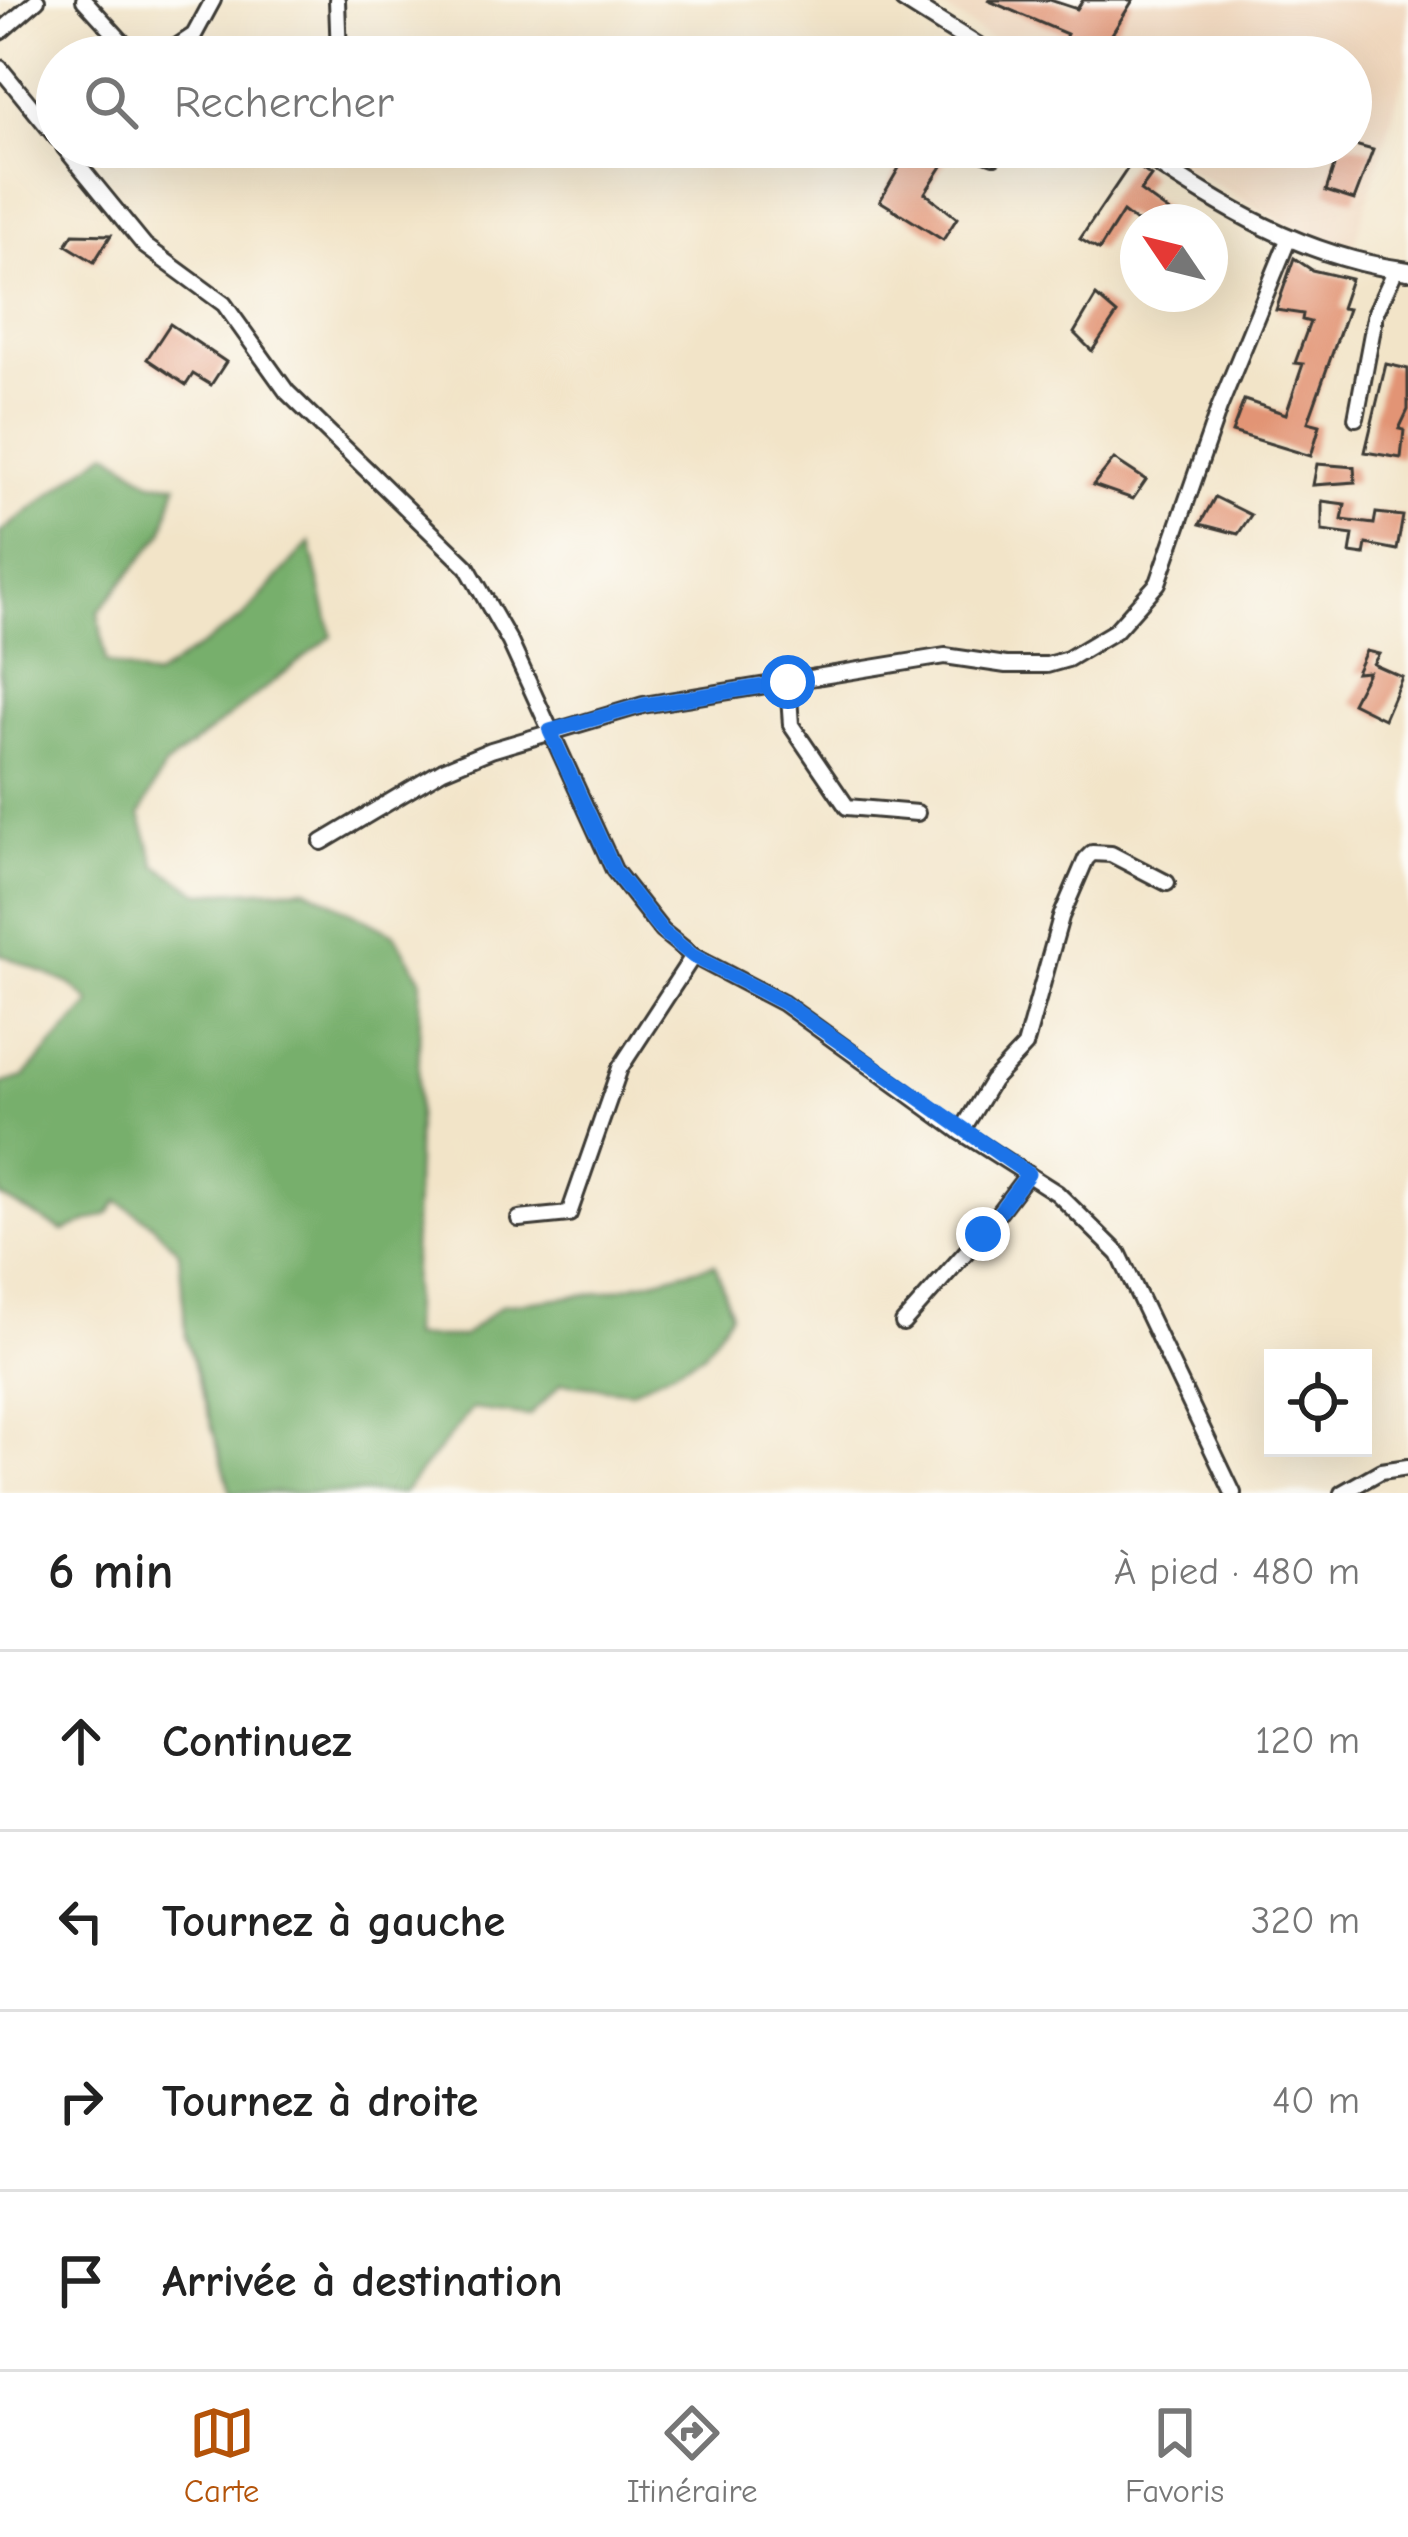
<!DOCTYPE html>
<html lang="fr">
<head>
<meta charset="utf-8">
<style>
	:root { --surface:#fff; --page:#f6f6f6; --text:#222; --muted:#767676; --line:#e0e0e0; --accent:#b45309 }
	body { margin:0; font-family:"Comic Neue",sans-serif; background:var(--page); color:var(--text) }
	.controls { position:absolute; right:36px; bottom:36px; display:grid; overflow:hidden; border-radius:0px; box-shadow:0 12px 48px #0002 }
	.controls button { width:108px; height:108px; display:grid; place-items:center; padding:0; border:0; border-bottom:3px solid var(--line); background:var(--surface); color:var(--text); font:60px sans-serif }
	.compass { position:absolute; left:1120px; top:204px; width:108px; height:108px; border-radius:50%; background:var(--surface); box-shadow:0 12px 48px #0002; rotate:305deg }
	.stop { position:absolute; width:36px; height:36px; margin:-27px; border:9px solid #1a73e8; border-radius:50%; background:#fff }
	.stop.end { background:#1a73e8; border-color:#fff; box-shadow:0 3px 12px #0008 }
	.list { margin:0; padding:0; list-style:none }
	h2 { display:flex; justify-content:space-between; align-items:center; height:156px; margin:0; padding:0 48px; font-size:51px }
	h2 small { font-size:39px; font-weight:400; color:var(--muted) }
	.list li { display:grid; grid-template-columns:78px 1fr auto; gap:36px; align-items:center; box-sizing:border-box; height:180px; padding:0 48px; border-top:3px solid var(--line) }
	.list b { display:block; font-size:45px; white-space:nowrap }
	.list em { font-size:39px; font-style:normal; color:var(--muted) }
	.icon { flex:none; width:66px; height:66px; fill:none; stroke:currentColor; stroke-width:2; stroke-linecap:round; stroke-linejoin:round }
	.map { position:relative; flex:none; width:1408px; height:1493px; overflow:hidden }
	.search { position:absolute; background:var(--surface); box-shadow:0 12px 48px #0002; left:36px; right:36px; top:36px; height:132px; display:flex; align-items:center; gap:30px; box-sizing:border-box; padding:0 42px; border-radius:66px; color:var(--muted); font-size:45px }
	.sheet { height:876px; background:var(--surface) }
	nav { display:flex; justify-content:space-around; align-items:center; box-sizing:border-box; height:168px; border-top:3px solid var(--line); background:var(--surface); font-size:33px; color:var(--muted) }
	nav a { display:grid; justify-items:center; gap:6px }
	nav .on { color:var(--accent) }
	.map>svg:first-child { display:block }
	.built { fill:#efd6bb }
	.forest { fill:#77af6c; stroke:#4a6644; stroke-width:3 }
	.building { fill:#e29475 }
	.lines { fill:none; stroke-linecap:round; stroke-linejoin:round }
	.minor-casing { stroke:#3c3a36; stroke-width:20 }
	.tertiary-casing { stroke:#3c3a36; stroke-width:22 }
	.minor { stroke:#fff; stroke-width:14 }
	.tertiary { stroke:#fff; stroke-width:16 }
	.route { stroke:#1a73e8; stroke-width:15 }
</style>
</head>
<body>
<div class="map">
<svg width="1408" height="1493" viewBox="0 0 1408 1493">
	<rect width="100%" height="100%" fill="#fdfcf7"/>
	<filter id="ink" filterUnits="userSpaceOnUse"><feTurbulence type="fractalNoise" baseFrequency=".00833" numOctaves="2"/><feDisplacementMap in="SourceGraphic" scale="24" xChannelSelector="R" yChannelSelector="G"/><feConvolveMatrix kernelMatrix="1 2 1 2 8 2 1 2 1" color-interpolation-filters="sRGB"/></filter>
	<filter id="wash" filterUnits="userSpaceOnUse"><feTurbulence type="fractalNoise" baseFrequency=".004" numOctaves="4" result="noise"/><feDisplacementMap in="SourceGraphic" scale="48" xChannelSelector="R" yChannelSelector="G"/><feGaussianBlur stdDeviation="2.7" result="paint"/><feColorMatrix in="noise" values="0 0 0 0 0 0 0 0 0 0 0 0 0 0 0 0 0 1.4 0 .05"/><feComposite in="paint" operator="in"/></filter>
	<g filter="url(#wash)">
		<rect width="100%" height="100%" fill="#f2e4c8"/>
		<path class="built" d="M931 0H1408V61L1353 250 1288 226 1151 147H1351V57H1018Z"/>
		<path class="forest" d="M108 451 151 482 177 484 163 533 98 612 106 662 154 678 242 618 310 542 332 636 164 767 140 815 156 865 200 893 306 888 394 934 421 978 411 1337H462L502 1305 606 1292 715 1264 731 1313 703 1354 631 1391 562 1383 529 1416 472 1409 403 1493H231L186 1337 179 1252 151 1223 118 1201 108 1214 63 1231 0 1196V1084L24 1077 91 1003 70 984 0 954V533Z"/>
		<g id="blocks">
			<g class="building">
				<path d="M987 0H1050L1077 9 1083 0H1133L1112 34 1118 36 1111 57 1063 43 1067 34Z"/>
				<path d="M1351 144 1373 150 1354 200 1326 191 1340 147Z"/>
				<path d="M911 147H924L946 160 925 193 957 218 943 240 880 201Z"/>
				<path d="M1132 162 1151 176 1140 191 1184 222H1136L1123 212 1099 250 1080 239Z"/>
				<path d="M73 234 111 235 94 262 66 245Z"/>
				<path d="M1294 258 1312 270 1351 279 1341 308 1348 309 1308 422 1320 425 1311 456 1232 432 1244 400 1286 414 1303 364 1295 363 1310 322 1302 320 1303 314 1276 310Z"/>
				<path d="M1096 296 1117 314 1092 351 1074 333Z"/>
				<path d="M170 324 226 362 211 385 193 374 186 385 147 359Z"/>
				<path d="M1386 364 1408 369V410L1399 429 1404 430 1401 458 1365 452Z"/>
				<path d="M1114 459 1146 480 1133 499 1093 485Z"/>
				<path d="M1317 464 1354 467 1355 482 1313 485Z"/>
				<path d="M1215 497 1251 515 1238 534 1200 524Z"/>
				<path d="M1322 501 1345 504 1342 520 1374 524 1376 513 1403 516 1397 550 1366 544 1364 555 1350 553 1353 535 1322 531Z"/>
				<path d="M1366 651 1379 654 1373 664 1402 677 1384 719 1352 703 1368 672 1356 673Z"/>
			</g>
		</g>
	</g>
	<g filter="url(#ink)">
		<use href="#blocks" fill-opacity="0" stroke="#3c3a36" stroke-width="3"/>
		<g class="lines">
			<g class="minor-casing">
				<g id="minor">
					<path d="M84 0 136 57"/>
					<path d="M337 0 339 57"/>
					<path d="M0 32 37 0"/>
					<path d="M161 57 194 35 213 0"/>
					<path d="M0 68 57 138"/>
					<path d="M64 147 145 246 224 304 287 392 467 567 510 642 614 870 662 931 693 956 783 1003 961 1132 1057 1193 1119 1254 1233 1493"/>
					<path d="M969 147 994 156 1002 147"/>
					<path d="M1356 418 1376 312 1396 269"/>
					<path d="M788 682 791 725 847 807 917 813"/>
					<path d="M322 842 443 770 491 750 643 705 945 656 1006 665H1047L1068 659 1115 631 1158 583 1219 408 1288 240"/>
					<path d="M961 1132 992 1081 1025 1046 1061 917 1086 859 1092 853 1111 854 1167 883"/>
					<path d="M519 1219 569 1214 620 1068 693 956"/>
					<path d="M903 1323 983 1233 1028 1174"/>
					<path d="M1342 1493 1381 1471 1408 1467"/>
				</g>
			</g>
			<g class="tertiary-casing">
				<g id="tertiary">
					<path d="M904 0 995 57"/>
					<path d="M1133 147C1219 206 1303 257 1408 271"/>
				</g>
			</g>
			<use href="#minor" class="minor"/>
			<use href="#tertiary" class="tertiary"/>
		</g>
	</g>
	<g class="lines" filter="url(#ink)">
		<path class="route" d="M788 682 644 705 550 731 614 870 662 931 693 956 784 1003 1028 1174 983 1234"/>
	</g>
</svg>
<div class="controls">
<button><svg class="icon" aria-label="locate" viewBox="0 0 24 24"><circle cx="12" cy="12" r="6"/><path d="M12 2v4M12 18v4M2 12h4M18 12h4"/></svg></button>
</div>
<svg class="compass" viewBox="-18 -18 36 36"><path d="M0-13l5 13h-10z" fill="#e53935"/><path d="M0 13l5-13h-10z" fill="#767676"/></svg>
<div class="stop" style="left:788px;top:682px"></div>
<div class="stop end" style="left:983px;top:1234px"></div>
<div class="search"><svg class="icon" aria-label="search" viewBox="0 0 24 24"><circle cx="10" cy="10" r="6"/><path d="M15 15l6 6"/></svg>Rechercher</div>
</div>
<section class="sheet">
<h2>6 min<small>À pied · 480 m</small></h2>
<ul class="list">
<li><svg class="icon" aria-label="ahead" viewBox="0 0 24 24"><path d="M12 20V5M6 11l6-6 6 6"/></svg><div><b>Continuez</b></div><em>120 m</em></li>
<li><svg class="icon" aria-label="left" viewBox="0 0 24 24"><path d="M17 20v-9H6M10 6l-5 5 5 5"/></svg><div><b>Tournez à gauche</b></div><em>320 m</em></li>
<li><svg class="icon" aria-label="right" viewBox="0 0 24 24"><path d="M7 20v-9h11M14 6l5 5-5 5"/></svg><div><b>Tournez à droite</b></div><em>40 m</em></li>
<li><svg class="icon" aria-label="arrive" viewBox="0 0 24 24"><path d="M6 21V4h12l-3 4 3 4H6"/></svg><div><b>Arrivée à destination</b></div></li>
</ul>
</section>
<nav>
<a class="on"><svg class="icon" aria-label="map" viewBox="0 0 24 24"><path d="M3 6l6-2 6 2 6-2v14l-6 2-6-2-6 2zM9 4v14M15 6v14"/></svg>Carte</a>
<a><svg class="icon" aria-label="directions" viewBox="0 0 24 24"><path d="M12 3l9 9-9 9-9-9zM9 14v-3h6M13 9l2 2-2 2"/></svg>Itinéraire</a>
<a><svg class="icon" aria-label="saved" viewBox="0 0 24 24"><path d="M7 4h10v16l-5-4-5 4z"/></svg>Favoris</a>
</nav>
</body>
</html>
